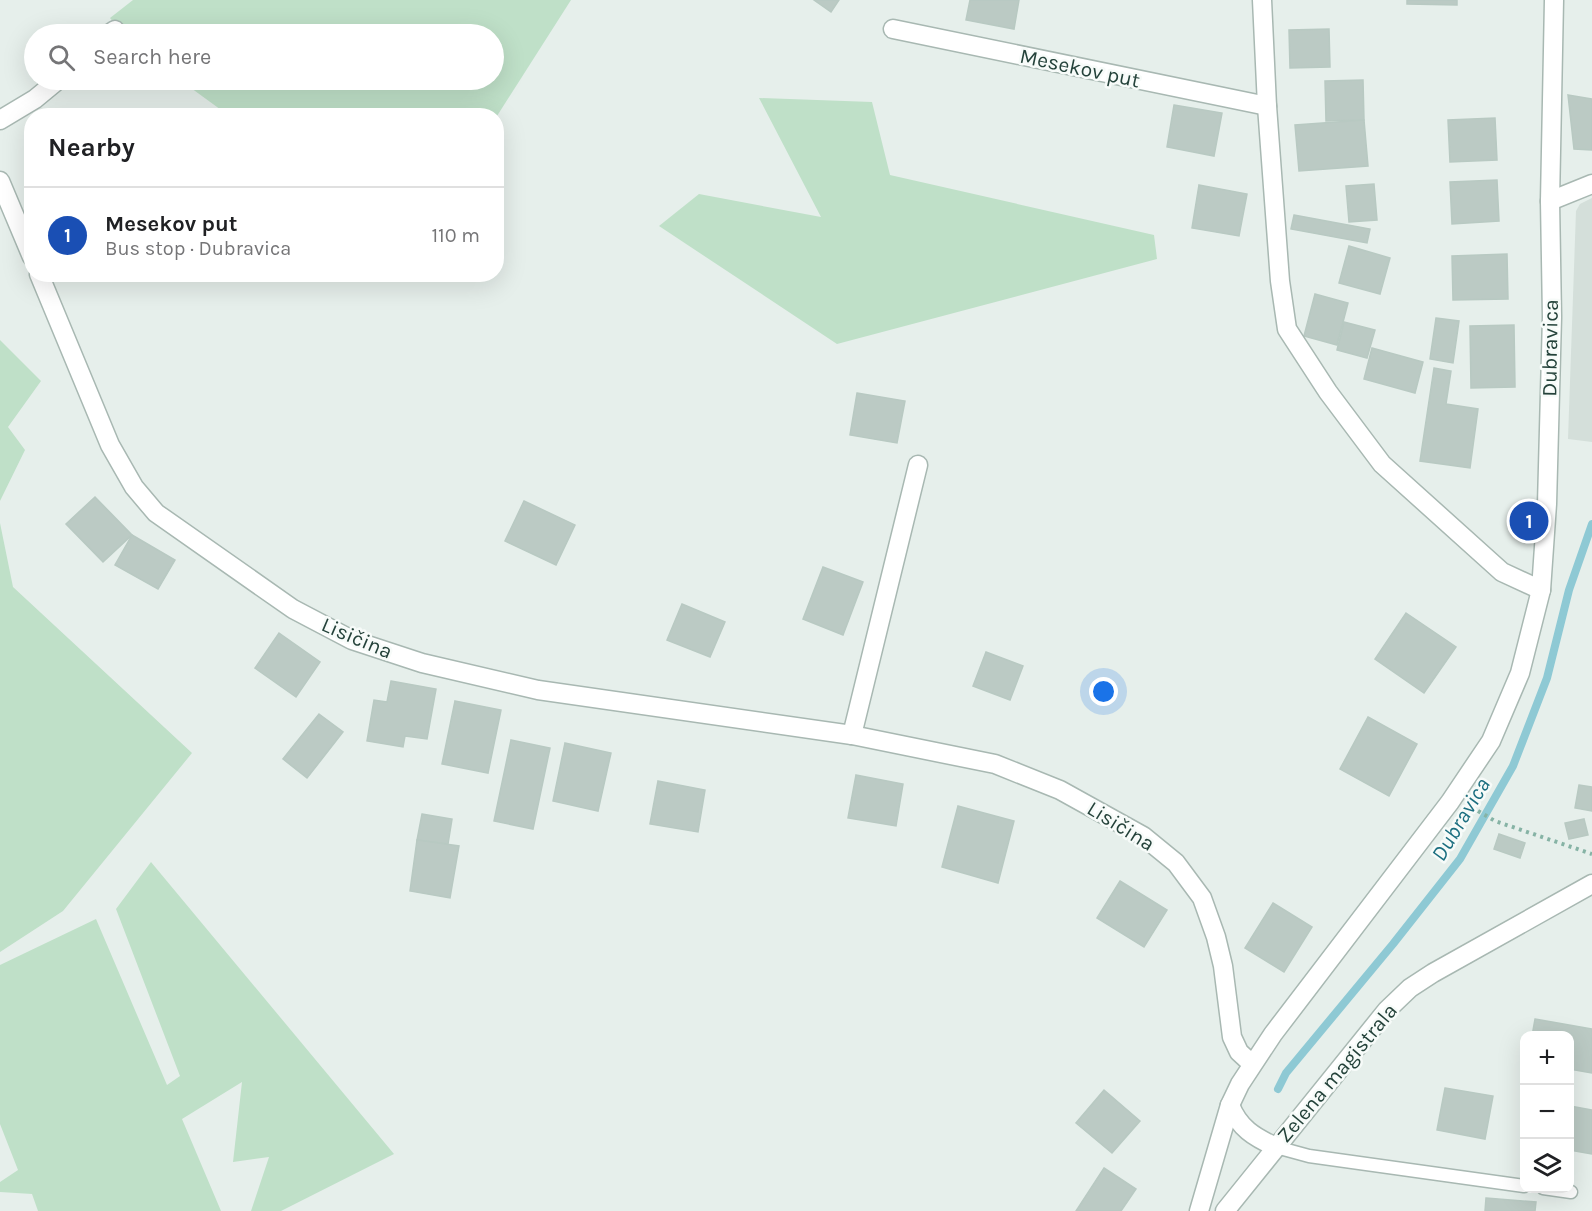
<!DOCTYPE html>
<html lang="en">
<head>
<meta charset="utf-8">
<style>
	:root { --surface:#fff; --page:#f2f2f2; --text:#202124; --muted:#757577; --line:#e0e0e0; --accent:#111827 }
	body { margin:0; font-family:Karla,sans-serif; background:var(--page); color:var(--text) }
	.controls { position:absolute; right:18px; bottom:18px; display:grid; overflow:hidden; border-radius:12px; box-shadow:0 6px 24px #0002 }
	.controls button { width:54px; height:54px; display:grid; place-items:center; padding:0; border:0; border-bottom:2px solid var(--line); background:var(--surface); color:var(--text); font:30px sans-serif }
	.you { position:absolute; left:1104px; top:692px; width:21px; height:21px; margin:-15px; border:4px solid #fff; border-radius:50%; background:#1a73e8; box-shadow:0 0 0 9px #1a73e833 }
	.badge { display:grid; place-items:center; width:39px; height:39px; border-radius:50%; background:var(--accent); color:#fff; font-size:20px; font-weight:700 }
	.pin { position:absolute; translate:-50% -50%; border:3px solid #fff; box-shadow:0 2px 6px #0006 }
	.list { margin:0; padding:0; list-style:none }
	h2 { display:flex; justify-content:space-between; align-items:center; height:78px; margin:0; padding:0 24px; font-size:26px }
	h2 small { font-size:20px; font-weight:400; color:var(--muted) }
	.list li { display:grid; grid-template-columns:39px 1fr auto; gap:18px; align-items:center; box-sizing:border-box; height:96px; padding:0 24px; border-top:2px solid var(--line) }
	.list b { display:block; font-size:22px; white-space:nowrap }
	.list p { margin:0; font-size:20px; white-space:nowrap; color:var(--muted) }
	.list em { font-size:20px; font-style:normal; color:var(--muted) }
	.icon { flex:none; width:33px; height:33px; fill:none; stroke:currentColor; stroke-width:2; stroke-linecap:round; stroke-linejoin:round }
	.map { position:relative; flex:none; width:1592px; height:1211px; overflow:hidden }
	.search { position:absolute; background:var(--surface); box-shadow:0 6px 24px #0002; left:24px; top:24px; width:480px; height:66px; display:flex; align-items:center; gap:15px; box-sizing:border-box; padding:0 21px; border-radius:33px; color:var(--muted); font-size:22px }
	.panel { position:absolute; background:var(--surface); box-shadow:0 6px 24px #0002; left:24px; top:108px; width:480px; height:174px; border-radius:24px }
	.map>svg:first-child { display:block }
	.built { fill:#d4dfda }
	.green { fill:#bfe0c8 }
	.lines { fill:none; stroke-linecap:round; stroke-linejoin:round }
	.stream { stroke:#8ec9d4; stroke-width:8 }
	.building { fill:#bbcac4; stroke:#b8c9c2; stroke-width:1.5 }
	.service-casing { stroke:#a8b8b2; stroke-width:15 }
	.minor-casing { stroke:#a8b8b2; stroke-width:21 }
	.tertiary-casing { stroke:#a8b8b2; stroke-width:21 }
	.path { stroke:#86b3a5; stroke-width:4; stroke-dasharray:3 4.5; stroke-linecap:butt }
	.service { stroke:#fff; stroke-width:12 }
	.minor { stroke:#fff; stroke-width:18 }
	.tertiary { stroke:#fff; stroke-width:18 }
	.labels { text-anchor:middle; stroke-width:5; stroke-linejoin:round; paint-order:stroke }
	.street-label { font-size:21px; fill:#24423a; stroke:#f7fbf9 }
	.water-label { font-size:22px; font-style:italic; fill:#1c6f80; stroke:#f7fbf9 }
</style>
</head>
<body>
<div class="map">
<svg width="1592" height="1211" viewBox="0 0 1592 1211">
	<rect width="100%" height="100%" fill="#e6efeb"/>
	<path class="built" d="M1592 198V442L1568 439 1576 211 1580 204Z"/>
	<g class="green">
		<path d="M133 0H571L497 116 228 115 180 80H494V34H123L110 18Z"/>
		<path d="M759 98 872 102 890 175 1154 235 1157 259 837 344 659 226 699 194 821 217Z"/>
		<path d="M0 340 41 381 8 427 25 450 0 501Z"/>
		<path d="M0 523 13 587 192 753 63 911 0 952Z"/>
		<path d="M151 862 394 1154 281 1211H251L269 1157 233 1162 242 1082 182 1119 221 1211H38L32 1194 0 1192V1182L18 1170 0 1124V965L96 919 167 1085 180 1076 116 909Z"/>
	</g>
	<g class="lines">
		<path class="stream" d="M1278 1089 1286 1073 1393 944 1460 859 1513 766 1547 678 1569 590 1592 524"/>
	</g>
	<g class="building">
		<path d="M814 0H839L831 12Z"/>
		<path d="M970 0H1019L1014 29 966 20Z"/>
		<path d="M1407 0H1457V5L1407 4Z"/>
		<path d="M1329 29 1330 67 1290 68 1289 30Z"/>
		<path d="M1363 80 1364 120 1326 121 1325 81Z"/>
		<path d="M1568 95 1592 99V150L1574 149Z"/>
		<path d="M1174 105 1222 113 1214 156 1167 147Z"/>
		<path d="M1495 118 1497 160 1450 162 1448 120Z"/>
		<path d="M1364 120 1368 166 1299 171 1295 125Z"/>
		<path d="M1497 180 1499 221 1452 224 1450 182Z"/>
		<path d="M1374 184 1377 220 1349 222 1346 186Z"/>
		<path d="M1199 185 1247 194 1239 236 1192 228Z"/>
		<path d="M1294 215 1370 229 1367 243 1291 229Z"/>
		<path d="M1349 246 1390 258 1380 294 1339 283Z"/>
		<path d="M1507 254 1508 299 1453 300 1452 256Z"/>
		<path d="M1315 294 1348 303 1337 345 1304 336Z"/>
		<path d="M1436 318 1459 321 1453 363 1430 359Z"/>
		<path d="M1344 322 1375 330 1367 358 1337 350Z"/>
		<path d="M1514 325 1515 387 1471 388 1470 326Z"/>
		<path d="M1372 348 1423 362 1415 393 1364 379Z"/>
		<path d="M1434 368 1451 371 1446 404 1478 409 1470 468 1420 461Z"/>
		<path d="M857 393 905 401 897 443 850 435Z"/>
		<path d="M95 497 132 535 103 562 66 524Z"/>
		<path d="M524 501 575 525 556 565 505 541Z"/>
		<path d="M132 535 175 560 158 589 115 565Z"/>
		<path d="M823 567 863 582 843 635 803 619Z"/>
		<path d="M682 604 725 622 710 657 667 640Z"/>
		<path d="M1406 613 1456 647 1424 693 1375 659Z"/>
		<path d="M279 633 320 662 296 697 255 668Z"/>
		<path d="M986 652 1023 666 1010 700 973 686Z"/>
		<path d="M391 681 436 689 427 739 405 736 403 747 367 741 374 700 387 702Z"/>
		<path d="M455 701 501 710 488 773 442 764Z"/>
		<path d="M319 714 343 732 307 778 283 759Z"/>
		<path d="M1368 717 1417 744 1389 796 1340 769Z"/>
		<path d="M511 740 550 748 533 829 494 821Z"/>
		<path d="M565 743 611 753 598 811 553 801Z"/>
		<path d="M856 775 903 784 896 826 848 818Z"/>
		<path d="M658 781 705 790 698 832 650 824Z"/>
		<path d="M1579 785 1592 787V811L1575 808Z"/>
		<path d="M958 806 1014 821 998 883 942 867Z"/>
		<path d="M422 814 452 819 448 844 417 840Z"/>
		<path d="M1584 819 1588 835 1569 839 1565 823Z"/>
		<path d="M1499 834 1525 843 1520 858 1494 849Z"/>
		<path d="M417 840 459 846 450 898 410 891Z"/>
		<path d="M1120 881 1167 910 1144 947 1097 918Z"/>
		<path d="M1273 903 1312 927 1284 972 1245 948Z"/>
		<path d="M1535 1019 1592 1029V1073L1570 1069V1036H1532Z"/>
		<path d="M1445 1088 1493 1096 1485 1139 1437 1130Z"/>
		<path d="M1104 1090 1140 1121 1112 1153 1076 1123Z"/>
		<path d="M1570 1106 1592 1110V1154L1570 1150Z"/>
		<path d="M1104 1168 1136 1189 1121 1211H1076Z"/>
		<path d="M1486 1198 1536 1202 1535 1211H1485Z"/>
	</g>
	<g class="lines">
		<g class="service-casing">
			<g id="service">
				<path d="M1276 1147 1309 1156 1524 1186"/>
				<path d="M1543 1188 1571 1192"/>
			</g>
		</g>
		<g class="minor-casing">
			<g id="minor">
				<path d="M1262 0 1267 106 1280 281 1287 329 1328 392 1382 464 1502 572 1541 590"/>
				<path d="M893 29 1267 106"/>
				<path d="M109 34 115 30"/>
				<path d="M0 120 35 99 58 80"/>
				<path d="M1550 201 1592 184"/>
				<path d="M852 735 918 465"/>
			</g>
		</g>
		<g class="tertiary-casing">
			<g id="tertiary">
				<path d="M0 181 32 257"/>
				<path d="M39 274 110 445 134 487 156 513 293 609 352 640 422 663 538 690 852 735 995 764 1060 790 1143 836 1176 863 1202 898 1216 937 1223 966 1232 1037 1239 1052 1252 1064"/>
				<path d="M1230 1105C1239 1128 1254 1137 1276 1147"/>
				<path d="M1199 1211 1230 1105 1240 1084 1273 1034 1450 802 1491 741 1520 673 1541 590 1547 504 1552 317 1550 201 1554 0"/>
				<path d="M1225 1211 1387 1010 1410 988 1433 973 1592 884"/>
			</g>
		</g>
		<path class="path" d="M1478 811 1495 821 1592 854"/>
		<use href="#service" class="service"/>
		<use href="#minor" class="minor"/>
		<use href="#tertiary" class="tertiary"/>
	</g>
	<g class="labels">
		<g class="street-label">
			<text transform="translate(1080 68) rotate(12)" y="7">Mesekov put</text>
			<text transform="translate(1550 348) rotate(-89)" y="7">Dubravica</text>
			<text transform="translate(357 638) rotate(23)" y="7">Lisičina</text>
			<text transform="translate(1121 826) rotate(32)" y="7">Lisičina</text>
			<text transform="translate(1337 1073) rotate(-50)" y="7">Zelena magistrala</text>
		</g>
		<g class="water-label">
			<text transform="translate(1460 819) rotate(-59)" y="8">Dubravica</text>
		</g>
	</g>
</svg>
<div class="controls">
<button>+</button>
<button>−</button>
<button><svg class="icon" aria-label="layers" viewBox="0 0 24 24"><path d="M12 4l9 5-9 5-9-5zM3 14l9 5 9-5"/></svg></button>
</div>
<div class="you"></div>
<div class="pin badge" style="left:1529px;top:521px;background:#1a4fb4">1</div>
<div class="search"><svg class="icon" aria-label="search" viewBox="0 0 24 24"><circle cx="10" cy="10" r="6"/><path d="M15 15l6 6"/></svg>Search here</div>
<section class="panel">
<h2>Nearby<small></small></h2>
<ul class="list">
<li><span class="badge" style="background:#1a4fb4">1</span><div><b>Mesekov put</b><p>Bus stop · Dubravica</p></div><em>110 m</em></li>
</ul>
</section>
</div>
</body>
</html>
